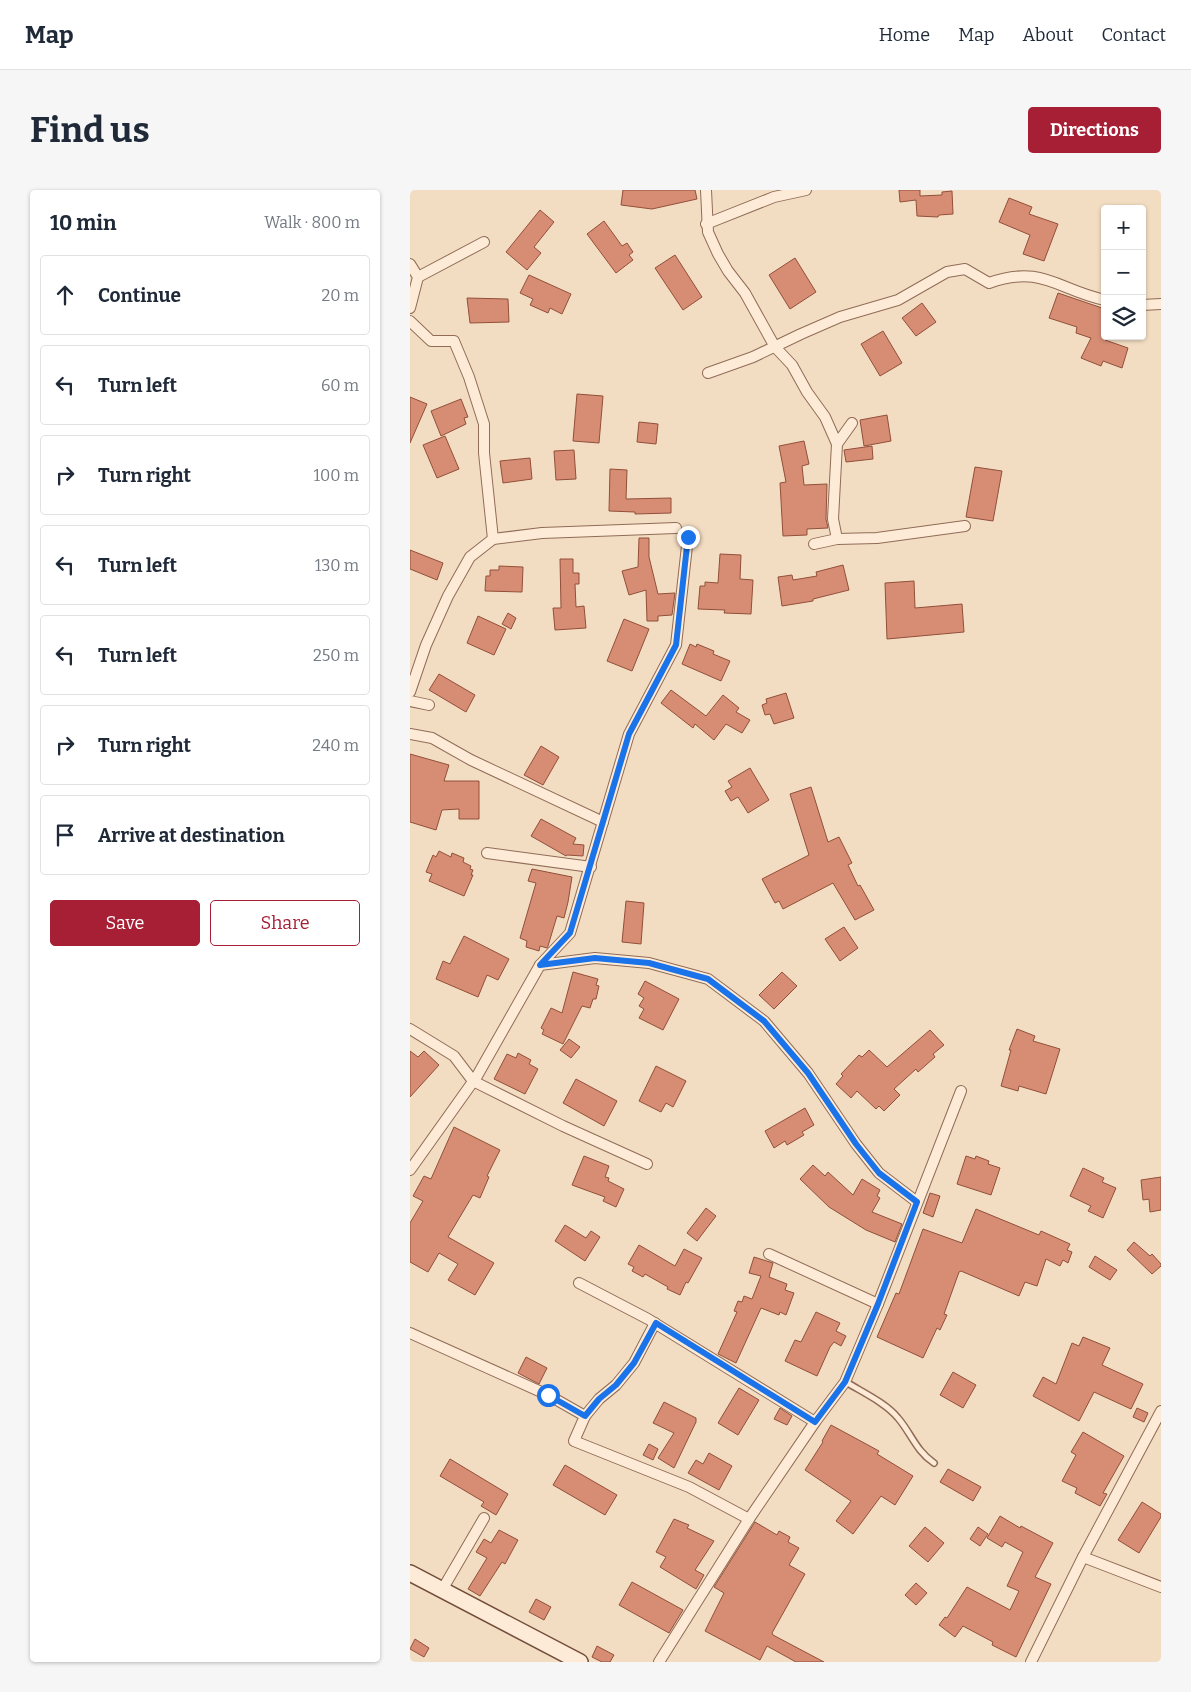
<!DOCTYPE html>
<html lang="en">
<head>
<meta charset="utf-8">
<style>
	:root { --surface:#fff; --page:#f6f6f7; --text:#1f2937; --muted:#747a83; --line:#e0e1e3; --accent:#a61f35 }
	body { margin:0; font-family:Bitter,serif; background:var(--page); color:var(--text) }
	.controls { position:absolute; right:15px; top:15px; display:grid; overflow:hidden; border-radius:5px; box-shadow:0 1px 4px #0004 }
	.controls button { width:45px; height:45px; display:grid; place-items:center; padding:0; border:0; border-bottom:1px solid var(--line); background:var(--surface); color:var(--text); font:25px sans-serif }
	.stop { position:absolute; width:15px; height:15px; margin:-11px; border:4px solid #1a73e8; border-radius:50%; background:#fff }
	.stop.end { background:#1a73e8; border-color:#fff; box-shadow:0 1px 5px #0008 }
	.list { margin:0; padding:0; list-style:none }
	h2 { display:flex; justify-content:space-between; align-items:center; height:65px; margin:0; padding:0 20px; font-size:21px }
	h2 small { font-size:16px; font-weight:400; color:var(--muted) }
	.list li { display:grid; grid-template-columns:32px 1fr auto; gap:15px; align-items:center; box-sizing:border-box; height:80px; margin:0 10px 10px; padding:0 10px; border:1px solid var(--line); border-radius:5px }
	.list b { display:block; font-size:19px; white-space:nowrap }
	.list em { font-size:16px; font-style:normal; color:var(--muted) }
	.actions { display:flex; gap:10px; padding:15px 20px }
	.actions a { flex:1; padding:11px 0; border:1px solid var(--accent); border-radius:5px; text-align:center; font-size:18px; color:var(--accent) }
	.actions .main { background:var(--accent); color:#fff }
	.icon { flex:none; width:28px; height:28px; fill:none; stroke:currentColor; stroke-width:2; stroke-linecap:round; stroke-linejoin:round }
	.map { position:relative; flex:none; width:751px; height:1472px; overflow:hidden; border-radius:5px }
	header { display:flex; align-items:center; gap:30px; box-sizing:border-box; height:70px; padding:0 25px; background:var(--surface); border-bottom:1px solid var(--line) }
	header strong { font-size:24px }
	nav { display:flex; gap:28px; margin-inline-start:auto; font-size:18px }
	.intro { display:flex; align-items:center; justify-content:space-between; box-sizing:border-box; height:120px; padding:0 30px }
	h1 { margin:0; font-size:35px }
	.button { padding:12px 22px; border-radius:5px; background:var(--accent); color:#fff; font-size:18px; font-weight:700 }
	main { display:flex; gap:30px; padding:0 30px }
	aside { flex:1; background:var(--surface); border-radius:5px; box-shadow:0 1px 4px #0004 }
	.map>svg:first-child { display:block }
	.building { fill:#d68d74; stroke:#924f39 }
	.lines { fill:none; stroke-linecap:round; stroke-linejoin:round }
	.lane-casing { stroke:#906c57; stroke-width:8 }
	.street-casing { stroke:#906c57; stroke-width:12 }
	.secondary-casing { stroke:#724d3a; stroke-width:18 }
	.lane { stroke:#fdebd7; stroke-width:5 }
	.street { stroke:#fdebd7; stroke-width:10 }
	.secondary { stroke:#fdebd7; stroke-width:15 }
	.route { stroke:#1a73e8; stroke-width:6 }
</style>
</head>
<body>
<header>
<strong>Map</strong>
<nav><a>Home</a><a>Map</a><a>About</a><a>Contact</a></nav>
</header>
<div class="intro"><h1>Find us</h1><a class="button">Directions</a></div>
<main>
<aside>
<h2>10 min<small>Walk · 800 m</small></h2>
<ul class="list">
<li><svg class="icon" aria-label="ahead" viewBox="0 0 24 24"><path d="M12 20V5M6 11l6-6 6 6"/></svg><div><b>Continue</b></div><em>20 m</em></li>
<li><svg class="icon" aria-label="left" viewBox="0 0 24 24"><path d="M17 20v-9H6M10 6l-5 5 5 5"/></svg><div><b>Turn left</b></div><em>60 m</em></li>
<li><svg class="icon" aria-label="right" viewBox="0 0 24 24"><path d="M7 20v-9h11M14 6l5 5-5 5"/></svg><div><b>Turn right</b></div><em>100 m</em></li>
<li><svg class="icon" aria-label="left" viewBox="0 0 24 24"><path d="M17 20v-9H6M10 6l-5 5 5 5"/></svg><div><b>Turn left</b></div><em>130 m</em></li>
<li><svg class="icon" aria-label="left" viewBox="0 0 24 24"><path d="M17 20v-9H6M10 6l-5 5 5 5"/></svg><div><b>Turn left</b></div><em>250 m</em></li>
<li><svg class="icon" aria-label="right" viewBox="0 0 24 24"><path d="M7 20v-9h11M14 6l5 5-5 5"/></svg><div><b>Turn right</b></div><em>240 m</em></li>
<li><svg class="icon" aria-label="arrive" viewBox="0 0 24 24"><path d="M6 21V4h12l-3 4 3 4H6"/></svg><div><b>Arrive at destination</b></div></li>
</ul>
<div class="actions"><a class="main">Save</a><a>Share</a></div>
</aside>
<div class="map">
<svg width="751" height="1472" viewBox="0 0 751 1472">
	<rect width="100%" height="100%" fill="#f3ddc2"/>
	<g class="building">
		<path d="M213 0H285L287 9 242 19 211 15Z"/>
		<path d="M489 0H510V6L532 5V2L542 1 543 24 529 25 528 27 507 26 506 10 490 12Z"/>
		<path d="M599 8 622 17 619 24 648 34 634 71 613 64 620 45 589 32Z"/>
		<path d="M130 20 144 32 124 57 131 63 117 80 96 62Z"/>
		<path d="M194 31 212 56 217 53 223 62 219 65 223 70 206 83 177 44Z"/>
		<path d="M265 65 292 107 273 120 245 78Z"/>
		<path d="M385 68 406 102 380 119 359 85Z"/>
		<path d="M119 85 161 104 152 124 140 118 138 123 120 115 123 109 110 103Z"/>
		<path d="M648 103 695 119V150L718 158 712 178 693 171 691 176 671 168 681 148 666 143 667 137 639 128Z"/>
		<path d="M57 108 98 109 99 132 60 133Z"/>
		<path d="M512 113 526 132 506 146 492 128Z"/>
		<path d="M473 141 492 173 470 186 451 154Z"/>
		<path d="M167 204 193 206 189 253 163 251Z"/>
		<path d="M0 207 17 214 0 253Z"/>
		<path d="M51 209 58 227 54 228 56 234 31 246 21 221Z"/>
		<path d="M477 225 481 251 454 256 450 230Z"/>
		<path d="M229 232 248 234 246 254 227 252Z"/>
		<path d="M35 246 49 279 27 288 13 255Z"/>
		<path d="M394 251 399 274 392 276 394 295 417 294 416 329 418 338 397 339V345L373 346 370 293 376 292 369 256Z"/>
		<path d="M462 256 463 269 436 272 434 260Z"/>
		<path d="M164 260 166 289 146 290 144 261Z"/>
		<path d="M120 268 122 289 93 293 90 271Z"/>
		<path d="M565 277 592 281 583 331 556 327Z"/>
		<path d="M200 279 217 280 216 309 261 308V323L225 324V322L199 321Z"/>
		<path d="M229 348H239V367L248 404 265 403 262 425 248 426V431H237L236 400 219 405 212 381 228 377Z"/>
		<path d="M0 360 33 373 27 390 0 379Z"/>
		<path d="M310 364 331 365 330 389 343 390 341 424 314 423 315 420 288 419 290 396H295V392L308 393Z"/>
		<path d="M150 369H163V383H169V394H165L166 417 174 416 176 438 145 440 143 418H151Z"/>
		<path d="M433 375 439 400 403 409V411L372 416 368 387 382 385 383 390 407 386 406 382Z"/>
		<path d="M89 376 113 377 112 402 75 401 76 386H80V380H89Z"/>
		<path d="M504 391 505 418 552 414 554 442 477 449 475 393Z"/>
		<path d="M98 423 106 428 101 439 92 434Z"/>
		<path d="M68 426 96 439 84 465 57 453Z"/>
		<path d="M214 429 239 439 222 481 197 471Z"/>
		<path d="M280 454 286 457 287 454 304 461 303 464 320 471 311 491 272 474Z"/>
		<path d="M29 484 65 505 56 522 19 500Z"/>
		<path d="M261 500 296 526 313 505 329 518 326 522 340 530 332 543 316 534 304 550 285 534 283 538 251 513Z"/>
		<path d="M376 503 384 528 364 534 360 524 355 525 352 515 357 513 356 509Z"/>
		<path d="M131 556 149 567 133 595 114 585Z"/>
		<path d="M0 564 39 575 34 591H69V629H49V619L32 620 26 640 0 632Z"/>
		<path d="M340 578 359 610 338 623 328 607 321 611 315 601 322 597 318 591Z"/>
		<path d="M401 597 418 652 429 647 442 673 438 675 448 696 450 695 464 720 445 730 423 693 373 719 369 711 365 713 352 689 399 665 380 604Z"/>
		<path d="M131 629 166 648 163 654 174 655 173 666 157 665 156 666 121 646Z"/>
		<path d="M29 661 41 667 42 663 54 668 53 672 61 676 60 679 63 680 61 685H63L54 706 19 691 22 684 16 682 23 665 26 667Z"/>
		<path d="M122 679 162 687 158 712 154 728 147 726 138 756 137 758 130 756 129 761 116 757 117 751 110 748 126 693 118 691Z"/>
		<path d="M216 711 234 713 231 754 212 752Z"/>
		<path d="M434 737 448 758 430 771 415 749Z"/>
		<path d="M54 746 99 769 88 790 77 785 68 807 26 789 33 771 40 774Z"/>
		<path d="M163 782 188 789 186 795 189 796 186 809H183L180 818 172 816 153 854 132 844 134 840 131 838 141 818 152 823Z"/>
		<path d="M372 782 387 796 364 819 349 805Z"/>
		<path d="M235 791 269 809 253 840 229 828 234 819 229 816 234 808 228 804Z"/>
		<path d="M607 839 625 846 623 851 650 859 636 904 609 896 608 901 591 896 601 860H599Z"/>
		<path d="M520 840 534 855 523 864 525 867 508 882 506 879 484 899 490 905 474 921 469 916 466 919 447 901 441 908 426 894 433 886 431 884 449 865 452 867 459 860 477 877Z"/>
		<path d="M159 849 170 857 161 868 150 860Z"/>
		<path d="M0 861 8 867 14 861 29 875 0 907Z"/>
		<path d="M108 863 121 870 119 874 128 879 115 904 84 889 97 864 106 868Z"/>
		<path d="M246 876 276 891 263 917 256 913 251 922 229 911Z"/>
		<path d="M166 889 207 911 194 936 153 913Z"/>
		<path d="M395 918 404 935 392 942 394 945 377 955 375 951 364 958 355 941Z"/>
		<path d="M44 937 90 960 77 986 79 987 70 1008 63 1005 38 1047 84 1073 65 1105 38 1090 48 1074 29 1063 18 1082 0 1072V1033L13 1011 3 1006 14 986 21 989Z"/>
		<path d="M174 966 199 976 195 987 199 988 198 991 214 999 206 1017 193 1011 195 1007 162 995Z"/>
		<path d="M556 966 565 969 566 966 579 971 578 974 590 978 581 1005 547 994Z"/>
		<path d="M403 975 415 986 418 982 443 1005 452 989 470 1000 467 1006 470 1008 462 1022 492 1034 485 1052 456 1040 419 1017 390 989Z"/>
		<path d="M673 978 694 988 692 992 706 998 693 1028 678 1021 681 1016 660 1006Z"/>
		<path d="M751 987V1020L740 1022 739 1009 733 1010 731 990Z"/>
		<path d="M520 1003 530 1006 523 1027 513 1023Z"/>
		<path d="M296 1018 306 1026 287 1051 277 1043Z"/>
		<path d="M566 1019 629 1045 631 1041 660 1054 657 1060 662 1062 658 1073 653 1070 650 1076 636 1069 627 1096 615 1092 609 1106 551 1081 549 1082 534 1124 537 1125 530 1140 527 1138 513 1168 467 1147 486 1103 489 1104 513 1039 552 1053Z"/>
		<path d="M155 1035 176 1048 181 1041 190 1047 175 1071 145 1051Z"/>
		<path d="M724 1052 740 1066 742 1064 751 1074V1076L742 1084 717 1060Z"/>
		<path d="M229 1055 265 1076 274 1059 292 1068 278 1093 276 1092 270 1105 257 1099 258 1097 235 1084 233 1087 222 1081 224 1077 218 1074Z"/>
		<path d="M685 1066 707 1080 700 1090 679 1077Z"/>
		<path d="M344 1067 363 1073 359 1087 377 1094 375 1100 384 1103 376 1125 370 1122 369 1125 351 1118 326 1173 308 1164 327 1122 324 1121 328 1111 332 1112 334 1106 342 1109 351 1086 339 1083Z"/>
		<path d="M406 1122 430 1133 426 1141 436 1146 431 1156 424 1152 420 1157 407 1186 375 1171 385 1150 391 1152Z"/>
		<path d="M673 1147 700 1158 692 1175 733 1194 721 1219 684 1202 669 1231 623 1206 633 1187 646 1194 662 1153 669 1156Z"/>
		<path d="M116 1167 137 1178 129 1194 108 1183Z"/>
		<path d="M543 1182 566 1195 553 1218 530 1205Z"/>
		<path d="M329 1198 349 1210 328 1245 308 1233Z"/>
		<path d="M254 1212 286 1228V1232L264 1278 248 1268 264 1243 243 1233Z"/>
		<path d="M370 1218 382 1226 377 1235 364 1229Z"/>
		<path d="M727 1218 738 1223 734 1232 723 1227Z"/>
		<path d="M421 1235 469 1261 467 1264 503 1286 485 1315 471 1306 443 1344 426 1331 441 1311 395 1280 413 1252 412 1251Z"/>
		<path d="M673 1242 714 1266 693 1303 697 1304 690 1316 665 1303 667 1298 652 1291 666 1265 661 1262Z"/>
		<path d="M239 1254 248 1259 243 1270 233 1265Z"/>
		<path d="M299 1263 322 1276 309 1300 278 1283 286 1270 293 1274Z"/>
		<path d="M40 1269 98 1304 86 1325 71 1316 74 1312 30 1286Z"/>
		<path d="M155 1275 207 1305 195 1325 143 1295Z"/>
		<path d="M538 1279 571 1297 563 1311 530 1292Z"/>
		<path d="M732 1312 751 1324V1327L729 1363 708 1350Z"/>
		<path d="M590 1326 610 1338 611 1336 643 1353 625 1387 641 1394 606 1467 582 1455 583 1452 553 1436 545 1447 529 1435 535 1427 537 1428 557 1397 600 1420 609 1401 597 1396 613 1362 595 1352 592 1357 577 1348Z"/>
		<path d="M264 1329 279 1335 277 1338 304 1351 285 1380 294 1385 286 1399 250 1377 256 1367 246 1362Z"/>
		<path d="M345 1332 367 1345 369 1341 380 1347 378 1352 389 1358 379 1375 395 1384 362 1443 363 1445 414 1472H386L357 1456 350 1470 295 1441 314 1403 304 1397Z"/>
		<path d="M515 1337 534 1353 518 1372 499 1356Z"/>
		<path d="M568 1337 578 1344 570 1356 560 1349Z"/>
		<path d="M89 1340 108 1350 95 1374 92 1372 70 1406 58 1399 77 1368 66 1362 74 1349 81 1353Z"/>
		<path d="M222 1392 273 1420 259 1443 209 1415Z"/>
		<path d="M506 1393 517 1403 506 1415 495 1405Z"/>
		<path d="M126 1409 141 1417 134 1430 119 1422Z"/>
		<path d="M5 1449 19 1458 14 1467 0 1459Z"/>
		<path d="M187 1456 204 1465 200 1472H192L182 1467Z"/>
	</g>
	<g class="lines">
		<g class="lane-casing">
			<path id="lane" d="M436 1192C452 1202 476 1213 488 1228 501 1243 506 1261 524 1273"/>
		</g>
		<g class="street-casing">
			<g id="street">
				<path d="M296 0 298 42 308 64 318 81 335 103 365 157 382 175 397 202 415 227 427 254"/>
				<path d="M296 34 364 7 396 0"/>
				<path d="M0 74 8 87 0 118"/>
				<path d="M8 87 74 52"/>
				<path d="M732 115 751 114"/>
				<path d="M0 131 21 151H44L59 187 74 234V263L83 349 132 343 266 338"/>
				<path d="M298 183 343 167 391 144 430 127 488 110 537 82 555 79 579 93C632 74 648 100 695 110"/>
				<path d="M427 349 423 329 427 254 442 233"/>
				<path d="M404 354 427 349 467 348 555 336"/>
				<path d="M0 502 16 455 38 406 60 367 83 349"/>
				<path d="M0 511 19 515"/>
				<path d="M0 544 22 548 61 570 193 632"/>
				<path d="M77 663 181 677"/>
				<path d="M130 775 185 768 239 773 298 789 354 831 398 883 446 954 469 983 507 1012"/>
				<path d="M0 839 44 866 63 891 153 936 237 974"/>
				<path d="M0 980 67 886 130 775 160 743 219 544 266 455 278 347"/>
				<path d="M359 1064 468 1114"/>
				<path d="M169 1093 238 1129 405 1232"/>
				<path d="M0 1143 138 1205 175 1226 164 1251 279 1297 339 1329"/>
				<path d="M175 1226 189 1209 206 1195 224 1173 245 1133"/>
				<path d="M673 1367 751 1397"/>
				<path d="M32 1400 74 1328"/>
				<path d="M249 1472 339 1329 405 1232 435 1192 468 1114 551 901"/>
				<path d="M621 1472 673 1367 751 1221"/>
			</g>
		</g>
		<g class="secondary-casing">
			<path id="secondary" d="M0 1383 170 1472"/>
		</g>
		<use href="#lane" class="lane"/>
		<use href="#street" class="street"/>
		<use href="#secondary" class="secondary"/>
	</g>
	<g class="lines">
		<path class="route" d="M138 1205 175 1226 189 1209 206 1195 224 1173 246 1133 405 1232 435 1192 468 1114 507 1012 469 983 446 954 398 883 354 831 298 789 239 773 185 768 130 775 160 743 219 544 266 455 278 347"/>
	</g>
</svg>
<div class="controls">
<button>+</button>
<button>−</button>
<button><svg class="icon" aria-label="layers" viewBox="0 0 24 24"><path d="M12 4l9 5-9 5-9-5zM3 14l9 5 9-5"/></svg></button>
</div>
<div class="stop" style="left:138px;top:1205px"></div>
<div class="stop end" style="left:278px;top:347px"></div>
</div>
</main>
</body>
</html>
